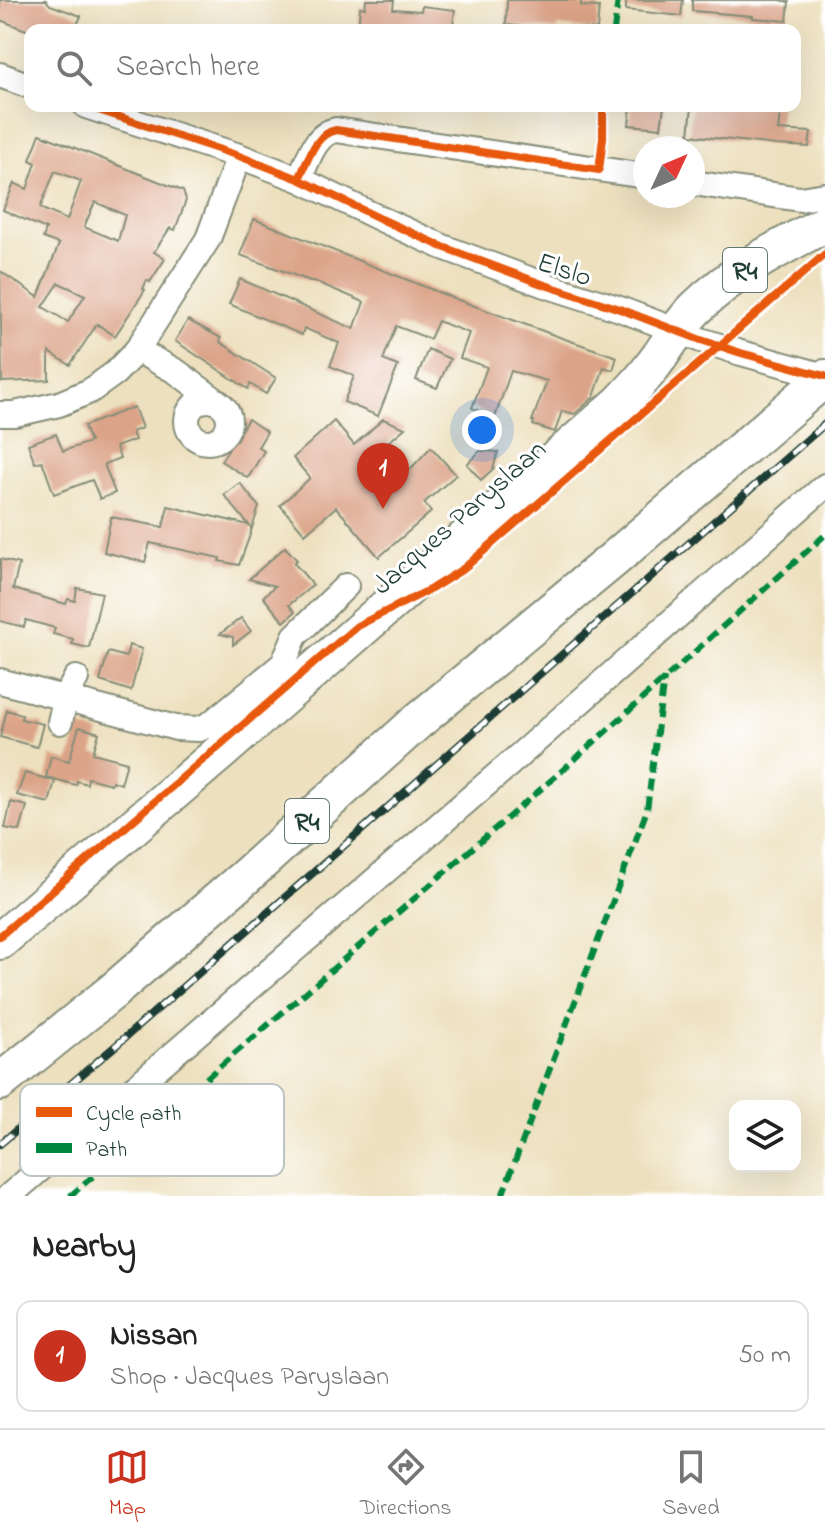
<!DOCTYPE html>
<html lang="en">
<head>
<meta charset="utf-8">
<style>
	:root { --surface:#fff; --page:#f2f2f2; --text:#222; --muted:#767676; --line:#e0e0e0; --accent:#c8321e }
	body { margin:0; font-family:"Indie Flower",sans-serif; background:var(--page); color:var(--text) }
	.controls { position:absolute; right:24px; bottom:24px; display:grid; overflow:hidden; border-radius:16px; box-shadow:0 8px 32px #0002 }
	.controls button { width:72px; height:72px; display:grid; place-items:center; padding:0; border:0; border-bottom:2px solid var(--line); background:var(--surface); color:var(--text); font:40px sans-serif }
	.compass { position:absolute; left:633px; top:136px; width:72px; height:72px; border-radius:50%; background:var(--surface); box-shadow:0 8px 32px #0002; rotate:46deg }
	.you { position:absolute; left:482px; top:430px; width:28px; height:28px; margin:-20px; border:6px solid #fff; border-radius:50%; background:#1a73e8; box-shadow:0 0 0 12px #1a73e833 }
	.badge { display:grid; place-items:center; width:52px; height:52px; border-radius:50%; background:var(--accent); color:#fff; font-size:26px; font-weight:700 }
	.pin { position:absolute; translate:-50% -66px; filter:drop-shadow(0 2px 4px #0008) }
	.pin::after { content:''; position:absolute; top:42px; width:28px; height:24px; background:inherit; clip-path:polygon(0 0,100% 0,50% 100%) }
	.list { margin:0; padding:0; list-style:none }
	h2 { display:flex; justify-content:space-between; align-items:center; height:104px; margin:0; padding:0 32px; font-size:34px }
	h2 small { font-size:26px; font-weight:400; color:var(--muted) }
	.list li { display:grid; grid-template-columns:52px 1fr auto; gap:24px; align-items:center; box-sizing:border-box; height:112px; margin:0 16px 16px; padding:0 16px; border:2px solid var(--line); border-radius:16px }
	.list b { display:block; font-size:30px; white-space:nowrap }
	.list p { margin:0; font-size:26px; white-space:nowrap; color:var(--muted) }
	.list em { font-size:26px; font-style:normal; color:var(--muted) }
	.icon { flex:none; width:44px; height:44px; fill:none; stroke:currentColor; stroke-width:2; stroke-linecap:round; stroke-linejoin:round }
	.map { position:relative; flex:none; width:825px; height:1196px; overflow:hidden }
	.search { position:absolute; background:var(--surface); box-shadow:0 8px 32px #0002; left:24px; right:24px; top:24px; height:88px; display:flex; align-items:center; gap:20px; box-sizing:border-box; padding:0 28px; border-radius:16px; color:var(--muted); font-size:30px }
	.sheet { height:232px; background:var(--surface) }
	nav { display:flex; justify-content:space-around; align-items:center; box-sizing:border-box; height:112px; border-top:2px solid var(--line); background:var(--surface); font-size:22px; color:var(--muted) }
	nav a { display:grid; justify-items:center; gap:4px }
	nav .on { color:var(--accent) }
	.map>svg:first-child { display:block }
	.building { fill:#dba387; fill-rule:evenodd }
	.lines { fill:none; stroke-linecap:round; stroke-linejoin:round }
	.minor-casing { stroke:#868e79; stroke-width:28 }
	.highway-casing { stroke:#868e79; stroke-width:40 }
	.minor { stroke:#fff; stroke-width:24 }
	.highway { stroke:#fff; stroke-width:36 }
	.rail-casing { stroke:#1f3d34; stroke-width:8 }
	.rail { stroke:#fff; stroke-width:5; stroke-dasharray:15; stroke-linecap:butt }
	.quiet { stroke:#00873e; stroke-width:6; stroke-dasharray:12 6; stroke-linecap:butt }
	.cycleway-casing { stroke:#fff; stroke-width:13 }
	.cycleway { stroke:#e8590c; stroke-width:8 }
	.labels { text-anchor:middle; stroke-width:6; stroke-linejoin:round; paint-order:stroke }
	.shield { fill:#fff; stroke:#627771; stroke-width:2 }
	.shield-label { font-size:26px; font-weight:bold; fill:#1f3d34 }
	.street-label { font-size:28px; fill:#1f3d34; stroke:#fff }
	.key { fill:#fff; stroke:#bcc5c2; stroke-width:2 }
	.key-label { font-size:22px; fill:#1f3d34 }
</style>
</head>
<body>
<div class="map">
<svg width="825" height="1196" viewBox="0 0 825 1196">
	<rect width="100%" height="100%" fill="#fff"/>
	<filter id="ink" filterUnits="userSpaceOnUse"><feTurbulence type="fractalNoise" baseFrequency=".0125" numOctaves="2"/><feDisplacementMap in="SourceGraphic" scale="16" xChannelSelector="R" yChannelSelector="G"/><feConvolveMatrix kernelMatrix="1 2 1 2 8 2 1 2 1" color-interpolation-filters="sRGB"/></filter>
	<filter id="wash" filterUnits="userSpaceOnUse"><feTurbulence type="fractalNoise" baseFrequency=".006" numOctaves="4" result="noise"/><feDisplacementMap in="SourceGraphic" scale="32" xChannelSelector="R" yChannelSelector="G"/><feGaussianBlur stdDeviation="1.8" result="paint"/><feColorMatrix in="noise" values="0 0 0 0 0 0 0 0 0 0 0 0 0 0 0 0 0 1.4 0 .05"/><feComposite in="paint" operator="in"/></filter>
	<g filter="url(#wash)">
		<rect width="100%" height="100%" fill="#ede0be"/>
		<g id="blocks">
			<g class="building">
				<path d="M0 0H46L50 5 81 16 75 30H26L0 20Z"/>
				<path d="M366 0H394L393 9 421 11 422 6 455 10 453 25 449 24V30H402L374 27 373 30H358L360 7 365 8Z"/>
				<path d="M507 0H581V6L599 7 597 30 557 26V30L506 25Z"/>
				<path d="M626 0H683L681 16 626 10Z"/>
				<path d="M692 0H780L789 2 787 21 753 18V16L692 11Z"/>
				<path d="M631 106H664L661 128 629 125Z"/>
				<path d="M692 106H781L778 130 811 132 809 147 776 145 689 135Z"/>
				<path d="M40 134 183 191 186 200 175 230 170 228 154 252 165 259 150 282 147 280 143 289 145 290 115 336 97 324 70 365 49 352V380L2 382 0 271 38 297 59 244 43 238 46 229 3 210 14 183 27 189 36 163 30 160ZM55 171 81 181 67 220 40 208ZM95 202 125 215 118 241 84 227ZM59 283 85 295 68 322 43 307Z"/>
				<path d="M254 219 453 298 562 338 617 357 613 370 604 367 594 397 575 414 562 411 555 432 533 425 534 421H532L547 381 511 371 495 417 472 408 487 367 460 358 469 333 438 321 430 339 396 326 383 360 398 366 378 416 344 402 354 376 330 366 339 343 304 328 302 335 229 304 240 279 354 329 364 302 314 281 313 282 240 255Z"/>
				<path d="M188 320 221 338 220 342 276 378 266 394 250 384 248 389 175 341Z"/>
				<path d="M428 349 450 359 437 388 416 380Z"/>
				<path d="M134 407 142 428 132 432 135 440 116 447 120 458 104 464 115 493 100 499 92 480 54 494 42 461 35 463 28 444 56 434 63 451 90 442 84 426Z"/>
				<path d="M248 419 267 432 258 447 264 451 248 478 221 461Z"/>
				<path d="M383 419 405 428 378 451 402 478 431 447 456 475 424 503 431 512 379 557 336 507 305 534 280 505 310 478 293 458 334 421 354 445Z"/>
				<path d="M480 451 498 452 493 469 481 480 467 464Z"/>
				<path d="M240 483 259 507 252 528 251 526V532L239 565 219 561 220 558 150 543 145 562 104 552 111 517 163 527 168 506 249 525 224 495Z"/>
				<path d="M285 547 297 560 294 563 313 585 289 605 295 612 284 622 263 597 275 586 249 579Z"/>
				<path d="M0 559 19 564 13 589 66 604 68 599 75 601 77 588 102 593 89 648 72 644 73 639 53 634 55 628 26 620 24 627 0 621Z"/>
				<path d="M241 618 251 631 233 645V637L220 634Z"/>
				<path d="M129 645 142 649 131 691 100 681 108 652 126 657Z"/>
				<path d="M7 710 22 715 21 719 43 724 37 747 0 737Z"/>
				<path d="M79 727 99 733 93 753 127 762 121 784 112 781 111 784 88 778 87 784 77 781 76 785 46 777 51 756 69 761Z"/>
				<path d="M25 773 55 781 49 803 17 795Z"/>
				<path d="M11 802 27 806 20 831 5 828Z"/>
			</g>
		</g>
	</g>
	<g filter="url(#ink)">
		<use href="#blocks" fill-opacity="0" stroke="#868e79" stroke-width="2"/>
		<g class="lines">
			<g class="minor-casing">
				<g id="minor">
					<path d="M0 75 30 86"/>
					<path d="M86 106 239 156 299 179 381 219 443 247 542 284 617 308 701 340 741 353 825 376"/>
					<path d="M299 179C308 161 314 134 336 130L645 176"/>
					<path d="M693 183 800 199 825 195"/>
					<path d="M137 350 177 372 219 403"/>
					<circle cx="208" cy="421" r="21"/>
					<path d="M0 414H15L59 404 90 391 115 373 137 350 208 239 239 156"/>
					<path d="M0 681 176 728 199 729 210 724 283 664 295 636 346 586"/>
					<path d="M60 722 65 699 76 678"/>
					<path d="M9 1196 505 768 825 486"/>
				</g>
			</g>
			<g class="highway-casing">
				<g id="highway">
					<path d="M0 941 223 750 621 402C632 390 644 378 654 364 668 346 678 326 695 309 732 272 779 248 825 224"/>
					<path d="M0 1082 112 992 245 877 418 721 614 559 825 378"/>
				</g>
			</g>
			<use href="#minor" class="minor"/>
			<use href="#highway" class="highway"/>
			<g class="rail-casing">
				<path id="rail" d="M0 1144 120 1042 825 424"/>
			</g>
			<use href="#rail" class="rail"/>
			<g class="quiet">
				<path d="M614 30 618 0"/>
				<path d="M70 1196 556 776 825 535"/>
				<path d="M502 1196 647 810 664 678"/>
			</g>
			<g class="cycleway-casing">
				<g id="cycleway">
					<path d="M86 106 239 156 299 179 381 219 443 247 542 284 617 308 701 340 741 353 825 376"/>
					<path d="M299 179C308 161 314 134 336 130L599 170 603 138V106"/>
					<path d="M0 936 357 626 431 589 463 569 825 254"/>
				</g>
			</g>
			<use href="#cycleway" class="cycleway"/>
		</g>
	</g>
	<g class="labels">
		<g class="shield">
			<rect x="723" y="248" width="44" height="44" rx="6"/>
			<rect x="285" y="799" width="44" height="44" rx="6"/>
		</g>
		<g class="shield-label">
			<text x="745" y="279">R4</text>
			<text x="307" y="830">R4</text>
		</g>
		<g class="street-label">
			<text transform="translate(565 268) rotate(18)" y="10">Elslo</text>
			<text transform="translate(458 516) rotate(-41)" y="10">Jacques Paryslaan</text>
		</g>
	</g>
	<rect x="20" y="1084" width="264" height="92" rx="12" class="key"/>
	<rect x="36" y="1107" width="36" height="10" fill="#e8590c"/>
	<rect x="36" y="1143" width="36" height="10" fill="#00873e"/>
	<g class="key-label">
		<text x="86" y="1120">Cycle path</text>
		<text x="86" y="1156">Path</text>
	</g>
</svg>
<div class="controls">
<button><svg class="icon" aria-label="layers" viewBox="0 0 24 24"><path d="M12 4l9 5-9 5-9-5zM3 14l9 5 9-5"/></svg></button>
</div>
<svg class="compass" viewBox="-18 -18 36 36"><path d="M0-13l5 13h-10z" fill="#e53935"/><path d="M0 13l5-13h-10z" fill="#767676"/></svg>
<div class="you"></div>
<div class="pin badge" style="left:383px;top:509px">1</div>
<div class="search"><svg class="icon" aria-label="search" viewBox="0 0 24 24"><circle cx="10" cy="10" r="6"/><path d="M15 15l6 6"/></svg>Search here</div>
</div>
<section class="sheet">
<h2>Nearby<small></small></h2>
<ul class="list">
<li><span class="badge">1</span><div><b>Nissan</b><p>Shop · Jacques Paryslaan</p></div><em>50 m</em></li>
</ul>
</section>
<nav>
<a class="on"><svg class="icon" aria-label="map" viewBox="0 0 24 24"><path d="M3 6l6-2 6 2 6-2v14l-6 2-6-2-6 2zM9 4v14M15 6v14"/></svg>Map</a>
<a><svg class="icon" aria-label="directions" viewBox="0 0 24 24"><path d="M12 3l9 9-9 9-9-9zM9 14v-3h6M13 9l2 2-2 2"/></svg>Directions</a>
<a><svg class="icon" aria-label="saved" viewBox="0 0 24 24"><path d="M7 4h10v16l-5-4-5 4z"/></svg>Saved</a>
</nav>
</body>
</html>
